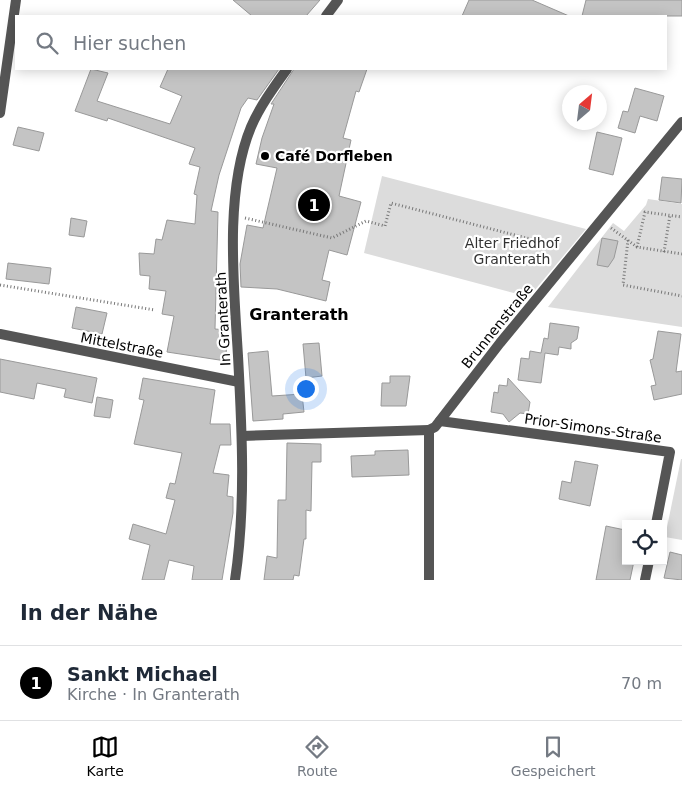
<!DOCTYPE html>
<html lang="de">
<head>
<meta charset="utf-8">
<style>
	:root { --surface:#fff; --page:#f2f2f3; --text:#1f2937; --muted:#747a83; --line:#e0e1e3; --accent:#000 }
	body { margin:0; font-family:"DejaVu Sans",sans-serif; background:var(--page); color:var(--text) }
	.controls { position:absolute; right:15px; bottom:15px; display:grid; overflow:hidden; border-radius:0px; box-shadow:0 2px 12px #0003 }
	.controls button { width:45px; height:45px; display:grid; place-items:center; padding:0; border:0; border-bottom:1px solid var(--line); background:var(--surface); color:var(--text); font:25px sans-serif }
	.compass { position:absolute; left:562px; top:85px; width:45px; height:45px; border-radius:50%; background:var(--surface); box-shadow:0 2px 12px #0003; rotate:28deg }
	.you { position:absolute; left:305px; top:388px; width:18px; height:18px; margin:-12px; border:4px solid #fff; border-radius:50%; background:#1a73e8; box-shadow:0 0 0 8px #1a73e833 }
	.badge { display:grid; place-items:center; width:32px; height:32px; border-radius:50%; background:var(--accent); color:#fff; font-size:16px; font-weight:700 }
	.pin { position:absolute; translate:-50% -50%; border:2px solid #fff; box-shadow:0 1px 5px #0006 }
	.list { margin:0; padding:0; list-style:none }
	h2 { display:flex; justify-content:space-between; align-items:center; height:65px; margin:0; padding:0 20px; font-size:21px }
	h2 small { font-size:16px; font-weight:400; color:var(--muted) }
	.list li { display:grid; grid-template-columns:32px 1fr auto; gap:15px; align-items:center; box-sizing:border-box; height:75px; padding:0 20px; border-top:1px solid var(--line) }
	.list b { display:block; font-size:19px; white-space:nowrap }
	.list p { margin:0; font-size:16px; white-space:nowrap; color:var(--muted) }
	.list em { font-size:16px; font-style:normal; color:var(--muted) }
	.icon { flex:none; width:28px; height:28px; fill:none; stroke:currentColor; stroke-width:2; stroke-linecap:round; stroke-linejoin:round }
	.map { position:relative; flex:none; width:682px; height:580px; overflow:hidden }
	.search { position:absolute; background:var(--surface); box-shadow:0 2px 12px #0003; left:15px; right:15px; top:15px; height:55px; display:flex; align-items:center; gap:12px; box-sizing:border-box; padding:0 18px; border-radius:0px; color:var(--muted); font-size:19px }
	.sheet { height:140px; background:var(--surface) }
	nav { display:flex; justify-content:space-around; align-items:center; box-sizing:border-box; height:70px; border-top:1px solid var(--line); background:var(--surface); font-size:14px; color:var(--muted) }
	nav a { display:grid; justify-items:center; gap:2px }
	nav .on { color:var(--accent) }
	.map>svg:first-child { display:block }
	.green { fill:#dcdcdc }
	.building { fill:#c4c4c4; stroke:#999 }
	.lines { fill:none; stroke-linecap:round; stroke-linejoin:round }
	.path { stroke:#777; stroke-width:3; stroke-dasharray:1 2.5; stroke-linecap:butt }
	.minor { stroke:#555; stroke-width:10 }
	.poi-dot { fill:#000; stroke:#fff; stroke-width:2 }
	.labels { text-anchor:middle; stroke-width:4.5; stroke-linejoin:round; paint-order:stroke }
	.poi-label { font-size:14px; font-weight:bold; fill:#000; stroke:#fff; text-anchor:start }
	.park-label { font-size:14px; fill:#333; stroke:#fff }
	.street-label { font-size:14px; fill:#000; stroke:#fff }
	.quarter-label { font-size:16px; font-weight:bold; fill:#000; stroke:#fff }
</style>
</head>
<body>
<div class="map">
<svg width="682" height="580" viewBox="0 0 682 580">
	<rect width="100%" height="100%" fill="#fff"/>
	<g class="green">
		<path d="M382 176 586 229 529 297 364 253Z"/>
		<path d="M648 199 682 204V327L548 307 613 223 624 231 646 205Z"/>
		<path d="M681 459H682V540L665 537Z"/>
	</g>
	<g class="building">
		<path d="M233 0H320L306 16H252Z"/>
		<path d="M469 0H532L569 16H462Z"/>
		<path d="M586 0H682V16H582Z"/>
		<path d="M91 69 108 73 97 101 170 124 182 96 160 87 168 69H279L257 100 248 98 241 108 219 175 211 211 218 212 215 329 227 330 226 361 167 352 174 316 162 314 166 291 149 289 150 276 140 275 139 253 154 254 156 239 162 240 167 220 195 224 197 195 194 194 200 167 189 164 195 148 108 118 107 121 75 111Z"/>
		<path d="M294 69H367L359 92 356 91 343 138 351 140 339 196 361 202 347 255 329 250 322 280 330 282 326 301 277 289 241 287 240 264 247 225 263 228 277 168 256 164 262 138 274 104H271Z"/>
		<path d="M635 88 664 96 657 121 640 116 635 133 618 128 623 111 628 112Z"/>
		<path d="M18 127 44 133 39 151 13 145Z"/>
		<path d="M597 132 622 138 613 175 589 169Z"/>
		<path d="M662 177 682 179 681 203 659 200Z"/>
		<path d="M71 218 87 221 84 237 69 235Z"/>
		<path d="M602 238 618 241 614 258 608 267 597 265Z"/>
		<path d="M8 263 51 268 49 284 6 279Z"/>
		<path d="M76 307 107 313 102 334 72 328Z"/>
		<path d="M550 323 579 327 577 339 571 343V349L559 347 558 355 545 353 541 383 518 380 521 358 529 359 530 351 541 353 544 338 548 339Z"/>
		<path d="M658 331 681 334 676 372 682 371V394L654 400 651 386 656 385 650 360 653 359Z"/>
		<path d="M319 343 322 376 306 378 303 344Z"/>
		<path d="M268 351 272 396 302 394 304 412 283 414V419L253 421 248 353Z"/>
		<path d="M0 359 97 378 92 403 64 397 66 389 37 383 34 399 0 392Z"/>
		<path d="M390 376H410L406 406H381L382 383H390Z"/>
		<path d="M143 378 215 390 210 424H230L231 445H220L213 473 229 475 227 496 233 497V513L222 580H192L194 566 169 560 164 580H142L150 545 129 539 133 524 166 534 175 500 166 498 170 483 175 484 182 453 134 444 144 400 139 399Z"/>
		<path d="M508 378 530 402 528 414 520 413 509 422 503 414 491 412 494 392 498 393 499 385 507 386Z"/>
		<path d="M97 397 113 400 110 418 94 416Z"/>
		<path d="M287 443 321 444V462H312L311 511 306 510V539H304L299 576 294 575 293 580H264L267 556 277 558 278 500H286Z"/>
		<path d="M408 450 409 475 352 477 351 456 375 455V451Z"/>
		<path d="M575 461 598 465 590 506 559 499 562 481 571 483Z"/>
		<path d="M606 526 625 530 623 543H626V561H634L630 580H596Z"/>
		<path d="M670 552 682 555V580L664 578Z"/>
	</g>
	<g class="lines">
		<g class="path">
			<path d="M245 218 332 238 366 221 385 226 391 203 561 247"/>
			<path d="M611 228 637 247 682 254"/>
			<path d="M628 240 623 285 682 296"/>
			<path d="M637 247 645 212 682 217"/>
			<path d="M664 252 670 215"/>
			<path d="M0 285 155 310"/>
		</g>
		<g class="minor">
			<path d="M326 16 338 0"/>
			<path d="M0 113 16 0"/>
			<path d="M0 334 239 382"/>
			<path d="M440 421 670 452 656 524"/>
			<path d="M242 436 429 430"/>
			<path d="M235 580C246 507 242 430 238 356 234 287 224 192 251 127 260 106 274 87 287 69"/>
			<path d="M429 580V430L435 427 500 343 682 122"/>
			<path d="M645 580 649 561"/>
		</g>
	</g>
	<circle class="poi-dot" cx="265" cy="156" r="5"/>
	<g class="labels">
		<g class="poi-label">
			<text x="275" y="161">Café Dorfleben</text>
		</g>
		<g class="park-label">
			<text x="512" y="248">Alter Friedhof<tspan x="512" dy="16">Granterath</tspan></text>
		</g>
		<g class="street-label">
			<text transform="translate(223 319) rotate(-93)" y="5">In Granterath</text>
			<text transform="translate(497 326) rotate(-51)" y="5">Brunnenstraße</text>
			<text transform="translate(122 345) rotate(11)" y="5">Mittelstraße</text>
			<text transform="translate(593 428) rotate(8)" y="5">Prior-Simons-Straße</text>
		</g>
		<g class="quarter-label">
			<text x="299" y="320">Granterath</text>
		</g>
	</g>
</svg>
<div class="controls">
<button><svg class="icon" aria-label="locate" viewBox="0 0 24 24"><circle cx="12" cy="12" r="6"/><path d="M12 2v4M12 18v4M2 12h4M18 12h4"/></svg></button>
</div>
<svg class="compass" viewBox="-18 -18 36 36"><path d="M0-13l5 13h-10z" fill="#e53935"/><path d="M0 13l5-13h-10z" fill="#747a83"/></svg>
<div class="you"></div>
<div class="pin badge" style="left:314px;top:205px">1</div>
<div class="search"><svg class="icon" aria-label="search" viewBox="0 0 24 24"><circle cx="10" cy="10" r="6"/><path d="M15 15l6 6"/></svg>Hier suchen</div>
</div>
<section class="sheet">
<h2>In der Nähe<small></small></h2>
<ul class="list">
<li><span class="badge">1</span><div><b>Sankt Michael</b><p>Kirche · In Granterath</p></div><em>70 m</em></li>
</ul>
</section>
<nav>
<a class="on"><svg class="icon" aria-label="map" viewBox="0 0 24 24"><path d="M3 6l6-2 6 2 6-2v14l-6 2-6-2-6 2zM9 4v14M15 6v14"/></svg>Karte</a>
<a><svg class="icon" aria-label="directions" viewBox="0 0 24 24"><path d="M12 3l9 9-9 9-9-9zM9 14v-3h6M13 9l2 2-2 2"/></svg>Route</a>
<a><svg class="icon" aria-label="saved" viewBox="0 0 24 24"><path d="M7 4h10v16l-5-4-5 4z"/></svg>Gespeichert</a>
</nav>
</body>
</html>
